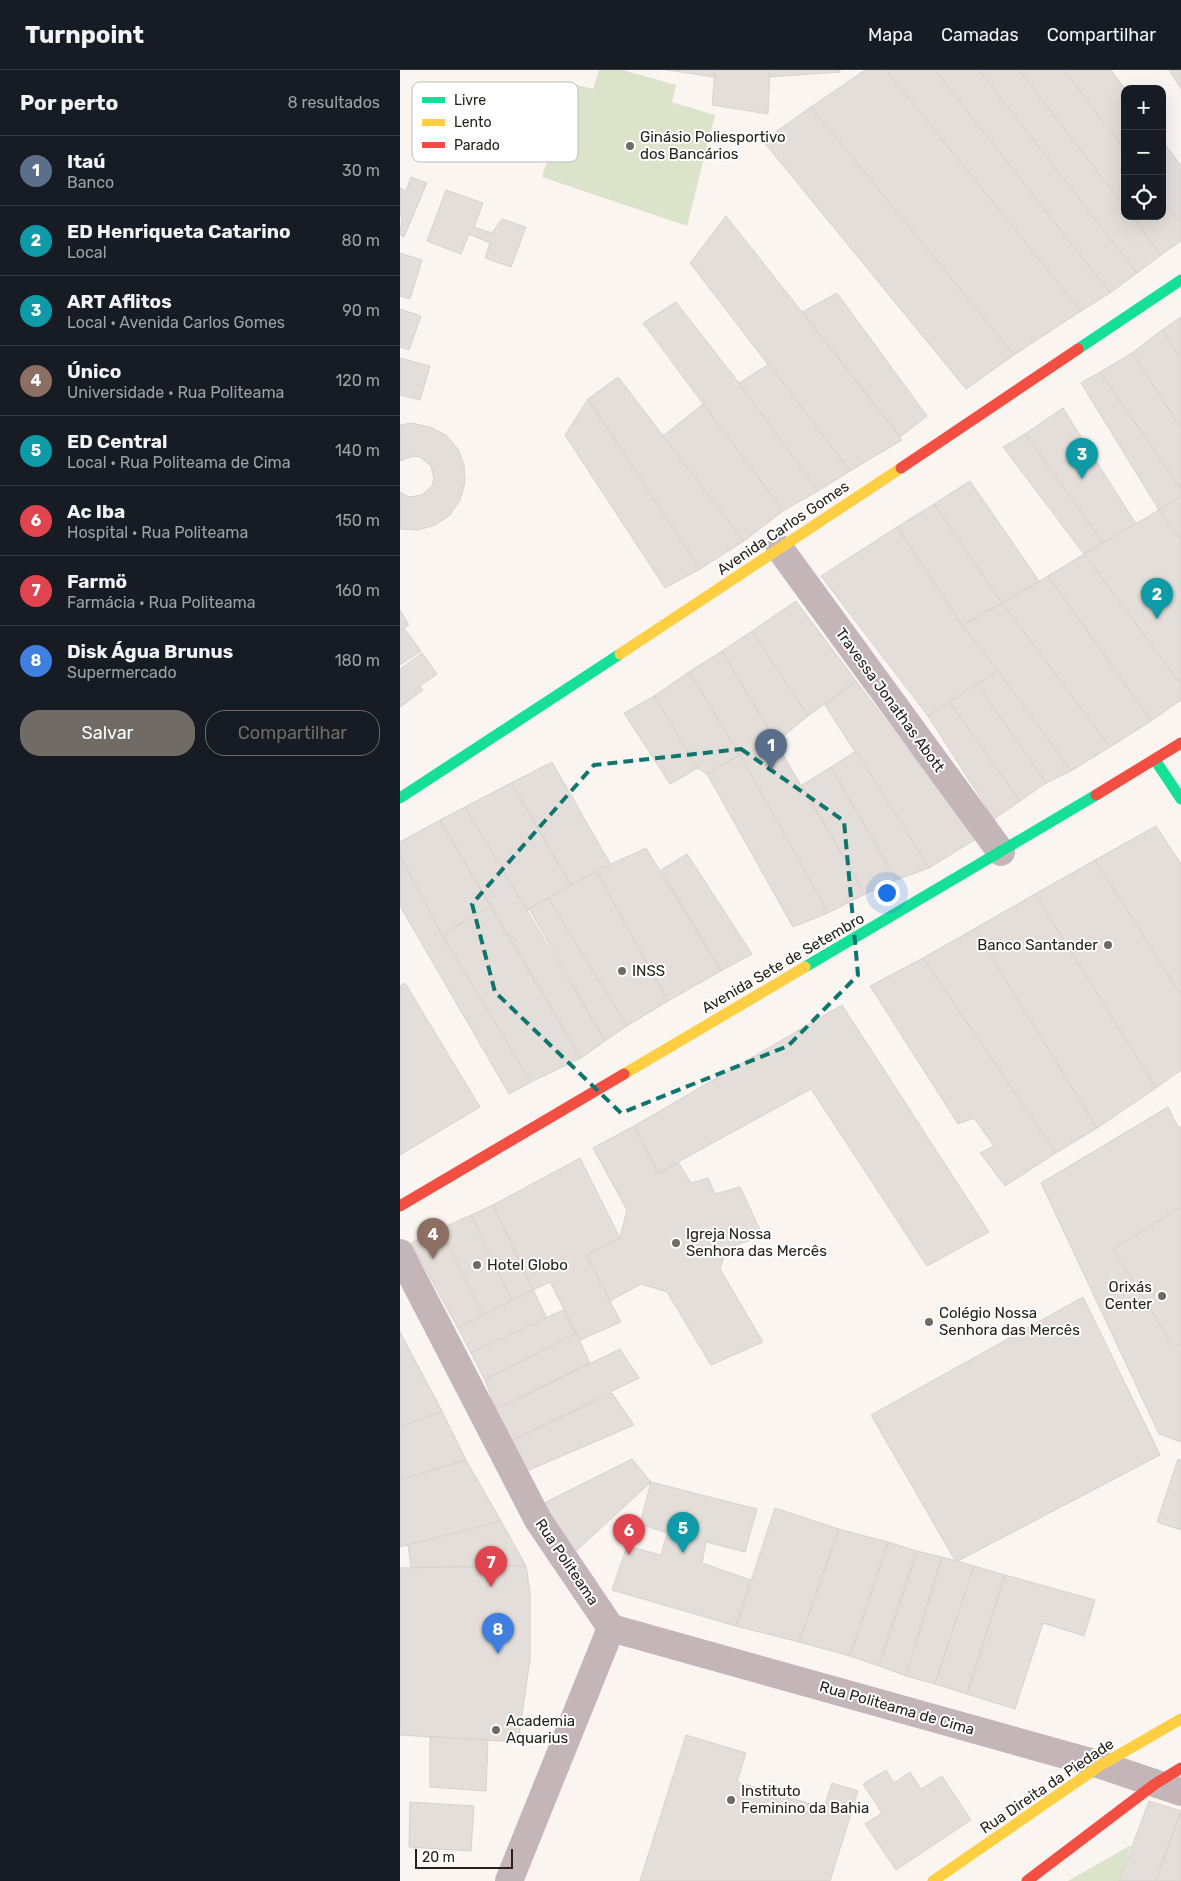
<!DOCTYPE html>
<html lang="pt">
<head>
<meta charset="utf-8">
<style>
	:root { --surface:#171b24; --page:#20242c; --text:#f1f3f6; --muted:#9ea1a6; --line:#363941; --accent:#716b66 }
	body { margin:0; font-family:Rubik,sans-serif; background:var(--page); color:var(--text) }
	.controls { position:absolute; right:15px; top:15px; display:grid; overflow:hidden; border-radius:10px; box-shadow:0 5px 20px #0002 }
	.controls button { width:45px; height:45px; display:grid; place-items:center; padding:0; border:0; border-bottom:1px solid var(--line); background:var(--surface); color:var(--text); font:25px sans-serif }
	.scale { position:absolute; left:15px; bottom:12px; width:98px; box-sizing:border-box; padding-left:5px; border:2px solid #27211c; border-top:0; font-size:14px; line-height:18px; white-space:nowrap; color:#27211c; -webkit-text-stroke:4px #fff; paint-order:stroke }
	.you { position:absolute; left:486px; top:822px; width:18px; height:18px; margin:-12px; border:4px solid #fff; border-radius:50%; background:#1a73e8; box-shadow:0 0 0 8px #1a73e833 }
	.badge { display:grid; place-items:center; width:32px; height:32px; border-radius:50%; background:var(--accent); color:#fff; font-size:16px; font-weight:700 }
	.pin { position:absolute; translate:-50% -41px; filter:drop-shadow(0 1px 2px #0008) }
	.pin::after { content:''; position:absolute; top:26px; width:18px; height:15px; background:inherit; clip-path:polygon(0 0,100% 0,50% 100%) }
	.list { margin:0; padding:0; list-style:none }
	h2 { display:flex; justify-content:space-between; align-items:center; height:65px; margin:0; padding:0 20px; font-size:21px }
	h2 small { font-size:16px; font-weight:400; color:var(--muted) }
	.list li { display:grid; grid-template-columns:32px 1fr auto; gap:15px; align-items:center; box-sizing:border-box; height:70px; padding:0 20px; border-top:1px solid var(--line) }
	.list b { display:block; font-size:19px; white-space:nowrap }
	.list p { margin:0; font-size:16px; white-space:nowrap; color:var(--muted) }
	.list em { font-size:16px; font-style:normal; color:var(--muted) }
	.actions { display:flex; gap:10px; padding:15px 20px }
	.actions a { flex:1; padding:11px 0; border:1px solid var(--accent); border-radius:20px; text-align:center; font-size:18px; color:var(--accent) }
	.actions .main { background:var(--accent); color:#fff }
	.icon { flex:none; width:28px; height:28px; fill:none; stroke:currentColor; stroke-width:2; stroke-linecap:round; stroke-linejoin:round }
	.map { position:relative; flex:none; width:781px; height:1811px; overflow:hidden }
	header { display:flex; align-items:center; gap:30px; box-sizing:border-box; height:70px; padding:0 25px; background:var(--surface); border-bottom:1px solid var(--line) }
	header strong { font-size:24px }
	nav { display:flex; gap:28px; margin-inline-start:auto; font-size:18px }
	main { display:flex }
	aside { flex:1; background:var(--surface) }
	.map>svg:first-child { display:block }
	.green { fill:#dbe4ca }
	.building { fill:#e3ded9; stroke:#d7d2cd }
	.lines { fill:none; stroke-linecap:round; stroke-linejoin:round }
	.street { stroke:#c4b6b8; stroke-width:28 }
	.fast { stroke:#16e098; stroke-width:11 }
	.slow { stroke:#ffcf43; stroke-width:11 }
	.jam { stroke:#f24e42; stroke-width:11 }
	.marked { fill:none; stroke:#0f766e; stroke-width:4; stroke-dasharray:10 6; stroke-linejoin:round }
	.poi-dot { fill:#716b66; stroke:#fff; stroke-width:2 }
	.labels { text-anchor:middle; stroke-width:4; stroke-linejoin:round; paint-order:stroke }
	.poi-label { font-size:15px; fill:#27211c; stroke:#fff; text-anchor:start }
	.street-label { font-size:15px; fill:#27211c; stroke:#fff }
	.key { fill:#fff; stroke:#bebcbb; stroke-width:1 }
	.key-label { font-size:14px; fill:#27211c }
</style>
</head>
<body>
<header>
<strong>Turnpoint</strong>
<nav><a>Mapa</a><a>Camadas</a><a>Compartilhar</a></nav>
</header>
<main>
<aside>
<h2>Por perto<small>8 resultados</small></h2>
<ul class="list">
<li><span class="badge" style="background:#5c6f8a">1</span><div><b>Itaú</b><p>Banco</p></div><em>30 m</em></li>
<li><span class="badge" style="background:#0f9aa8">2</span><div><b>ED Henriqueta Catarino</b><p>Local</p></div><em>80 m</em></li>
<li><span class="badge" style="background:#0f9aa8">3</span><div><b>ART Aflitos</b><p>Local · Avenida Carlos Gomes</p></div><em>90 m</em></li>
<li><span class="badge" style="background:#8d6e63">4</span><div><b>Único</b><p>Universidade · Rua Politeama</p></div><em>120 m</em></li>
<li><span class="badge" style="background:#0f9aa8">5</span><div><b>ED Central</b><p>Local · Rua Politeama de Cima</p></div><em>140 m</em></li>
<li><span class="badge" style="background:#e0444e">6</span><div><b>Ac Iba</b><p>Hospital · Rua Politeama</p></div><em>150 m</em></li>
<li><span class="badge" style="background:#e0444e">7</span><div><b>Farmö</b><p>Farmácia · Rua Politeama</p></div><em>160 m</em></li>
<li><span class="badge" style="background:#3f7fe0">8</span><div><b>Disk Água Brunus</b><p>Supermercado</p></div><em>180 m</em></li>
</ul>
<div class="actions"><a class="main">Salvar</a><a>Compartilhar</a></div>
</aside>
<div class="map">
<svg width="781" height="1811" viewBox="0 0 781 1811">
	<rect width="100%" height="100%" fill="#faf5f0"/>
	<g class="green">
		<path d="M199 0H223L276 15 272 32 315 45 287 156 142 107 174 14 193 19Z"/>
		<path d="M731 1775 719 1811H668Z"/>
	</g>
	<g class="building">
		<path d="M267 0H315L314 7Z"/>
		<path d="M315 0H370L368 44 312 35Z"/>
		<path d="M370 0H440V2L369 7Z"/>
		<path d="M465 0H486L681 241 614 285 411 37Z"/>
		<path d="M486 0H535L710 223 681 241Z"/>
		<path d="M535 0H579L737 203 710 223Z"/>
		<path d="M579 0H619L725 137V146H732L761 185 737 203Z"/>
		<path d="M619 0H664L725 80V137Z"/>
		<path d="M664 0H711L725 19V80Z"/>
		<path d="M769 0H781V19Z"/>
		<path d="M411 37 614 285 566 319 363 71Z"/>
		<path d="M762 70 781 96V154L762 130Z"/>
		<path d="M11 107 27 113 4 167 0 165 2 147 0 146V118L6 121Z"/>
		<path d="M46 120 83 133 74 157 92 163 102 149 126 157 111 197 85 188 90 173 69 164 61 184 27 171Z"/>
		<path d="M762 130 781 154V171L761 185 732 146H762Z"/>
		<path d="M326 146 402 242 502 370 450 401 290 193Z"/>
		<path d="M0 183 22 190 10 229 0 226Z"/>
		<path d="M437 223 527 346 500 367 402 242Z"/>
		<path d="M276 232 339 313 418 421 383 441 243 253Z"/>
		<path d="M0 239 21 246 9 280 0 277Z"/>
		<path d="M781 247V290L762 260Z"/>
		<path d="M762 260 781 290V358L732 283Z"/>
		<path d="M732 283 781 358V419L700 302Z"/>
		<path d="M0 288 30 296 20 330 0 325Z"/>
		<path d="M369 294 450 401 418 421 339 313Z"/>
		<path d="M700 302 781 419V426L759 440 681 313Z"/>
		<path d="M218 307 344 471 300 499 188 329Z"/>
		<path d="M188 329 300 499 265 518 165 365Z"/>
		<path d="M303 334 383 441 344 471 263 366Z"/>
		<path d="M663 338 736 454 703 473 625 364Z"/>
		<path d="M12 353 30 357 46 365 58 379 64 395 65 413 60 430 50 445 35 455 18 460 0 459V422L9 427 22 425 32 416 34 409 31 396 20 387 13 386 0 391V355Z"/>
		<path d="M625 364 703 473 684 484 603 377Z"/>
		<path d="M570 411 639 511 602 533 534 434Z"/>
		<path d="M781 426V471L759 440Z"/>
		<path d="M534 434 602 533 562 555 497 457Z"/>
		<path d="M759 440 781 471V615L684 484Z"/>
		<path d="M497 457 562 555 598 601 528 646 421 506Z"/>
		<path d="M684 484 781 615V630L751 651 648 506Z"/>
		<path d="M648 506 751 651 710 677 602 533Z"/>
		<path d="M396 531 456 611 408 646 352 561Z"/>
		<path d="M602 533 710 677 671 701 598 601 562 555Z"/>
		<path d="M0 540 9 555 0 560Z"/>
		<path d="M4 558 21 581 0 595V561Z"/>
		<path d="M352 561 408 646 376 672 322 581Z"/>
		<path d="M322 581 465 824 428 843 340 685 289 602Z"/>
		<path d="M22 583 37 604 20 616 23 620 0 637V599Z"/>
		<path d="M598 601 671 701 646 713 577 614Z"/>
		<path d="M289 602 340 685 307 704 298 698 254 626Z"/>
		<path d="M456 611 576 769 529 798 425 635Z"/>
		<path d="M577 614 646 713 620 731 549 632Z"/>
		<path d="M254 626 298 698 270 714 224 643Z"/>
		<path d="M549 632 620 731 594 749 528 646Z"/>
		<path d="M456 681 529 798 496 810 431 697Z"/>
		<path d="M340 685 428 843 393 857 307 704Z"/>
		<path d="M152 692 211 795 171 815 111 713Z"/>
		<path d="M431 697 496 810 465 824 402 715Z"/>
		<path d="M111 713 171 815 127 840 65 737Z"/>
		<path d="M65 737 205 971 181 988 40 750Z"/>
		<path d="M40 750 90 836 42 865 0 785V772Z"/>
		<path d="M756 756 781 794V925L695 790Z"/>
		<path d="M246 778 321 901 268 931 196 801Z"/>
		<path d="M287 784 352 884 321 901 261 800Z"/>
		<path d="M0 785 42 865 131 1012 109 1024 0 836Z"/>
		<path d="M695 790 781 925V1000L756 1018 635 824Z"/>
		<path d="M196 801 268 931 227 956 148 828Z"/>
		<path d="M635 824 756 1018 697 1058 574 859Z"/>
		<path d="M148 828 227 956 205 971 129 839Z"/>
		<path d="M90 836 181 988 131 1012 42 865Z"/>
		<path d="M574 859 697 1058 656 1083 523 888Z"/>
		<path d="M523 888 656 1083 605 1116 580 1083 594 1076 574 1048 558 1054 470 916Z"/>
		<path d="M5 913 80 1037 0 1085V916Z"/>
		<path d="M442 935 589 1162 527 1196 411 1019 258 1103 234 1056Z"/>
		<path d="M768 1037 778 1057H781V1372L759 1364 641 1113Z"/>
		<path d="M234 1056 258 1103 279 1093 291 1113 308 1108 315 1124 340 1117 363 1166 327 1178 320 1199 363 1272 311 1295 267 1222 241 1214 210 1231 186 1185 220 1168 227 1140 193 1078Z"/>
		<path d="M180 1088 220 1168 186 1185 221 1252 180 1270 150 1212 133 1220 93 1135Z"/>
		<path d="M93 1135 133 1220 112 1231 71 1145Z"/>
		<path d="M781 1137V1273L774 1277 713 1179Z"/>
		<path d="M71 1145 112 1231 83 1245 40 1159Z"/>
		<path d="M40 1159 83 1245 58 1258 11 1173Z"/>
		<path d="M133 1220 147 1248 71 1283 58 1258Z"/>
		<path d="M683 1227 760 1385 556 1492 471 1345Z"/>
		<path d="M163 1240 176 1263 85 1310 71 1283Z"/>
		<path d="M0 1262 42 1341 0 1357Z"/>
		<path d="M176 1263 190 1293 96 1339 85 1310Z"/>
		<path d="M220 1279 239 1308 111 1371 96 1339Z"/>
		<path d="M212 1323 234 1355 127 1401 111 1371Z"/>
		<path d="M42 1341 66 1390 0 1410V1357Z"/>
		<path d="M232 1389 251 1412 175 1482 144 1433Z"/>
		<path d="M778 1389 781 1390V1460L757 1452Z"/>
		<path d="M66 1390 101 1451 0 1477V1410Z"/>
		<path d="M251 1412 357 1439 345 1482 306 1472 302 1493 351 1510 336 1556 212 1520 227 1476 261 1485 267 1463 240 1454Z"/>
		<path d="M375 1438 439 1459 399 1572 336 1556Z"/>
		<path d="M101 1451 126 1496 11 1497 8 1475Z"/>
		<path d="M439 1459 488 1472 450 1586 399 1572Z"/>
		<path d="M488 1472 517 1481 479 1596 450 1586Z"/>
		<path d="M517 1481 542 1487 506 1606 479 1596Z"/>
		<path d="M542 1487 574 1496 535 1614 506 1606Z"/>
		<path d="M126 1496 130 1522V1590L118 1672 0 1665V1498Z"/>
		<path d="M574 1496 605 1505 567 1624 535 1614Z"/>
		<path d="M605 1505 695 1530 684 1566 643 1553 615 1639 567 1624Z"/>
		<path d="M286 1665 346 1683 337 1712 424 1738 432 1713 458 1721 430 1811H240Z"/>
		<path d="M30 1667 88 1670 86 1721 30 1717Z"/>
		<path d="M486 1700 494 1713 510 1702 521 1719 542 1706 571 1750 496 1800 465 1754 482 1743 463 1714Z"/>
		<path d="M749 1731 781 1741 756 1811H719Z"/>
		<path d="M10 1732 74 1736 71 1781 9 1777Z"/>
		<path d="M781 1741V1811H756Z"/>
	</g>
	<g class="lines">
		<g class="street">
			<path d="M380 479 601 782"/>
			<path d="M0 1183 138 1450 211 1558"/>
			<path d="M211 1558 701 1695 781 1722"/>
			<path d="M109 1811 211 1558"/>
		</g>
		<g class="fast">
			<path d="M678 279 781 210"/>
			<path d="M755 690 781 729"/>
			<path d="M0 728 220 584"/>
			<path d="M405 897 696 725"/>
		</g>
		<g class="slow">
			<path d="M220 584 501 398"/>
			<path d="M224 1004 405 897"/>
			<path d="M533 1811 701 1695 781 1649"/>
		</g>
		<g class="jam">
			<path d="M501 398 678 279"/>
			<path d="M696 725 781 673"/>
			<path d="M0 1136 224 1004"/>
			<path d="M627 1811 755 1714 781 1698"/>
		</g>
	</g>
	<path class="marked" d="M341 679 444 751 458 905 388 976 221 1043 95 922 72 834 194 695Z"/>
	<g class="poi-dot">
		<circle cx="230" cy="76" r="5"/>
		<circle cx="708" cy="875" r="5"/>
		<circle cx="222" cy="901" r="5"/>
		<circle cx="276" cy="1173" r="5"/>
		<circle cx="77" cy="1195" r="5"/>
		<circle cx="762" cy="1226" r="5"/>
		<circle cx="529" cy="1252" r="5"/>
		<circle cx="96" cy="1660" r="5"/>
		<circle cx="331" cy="1730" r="5"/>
	</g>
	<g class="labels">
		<g class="poi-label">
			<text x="240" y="72">Ginásio Poliesportivo<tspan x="240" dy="17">dos Bancários</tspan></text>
			<text x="698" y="880" text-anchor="end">Banco Santander</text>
			<text x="232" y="906">INSS</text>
			<text x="286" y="1169">Igreja Nossa<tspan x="286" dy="17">Senhora das Mercês</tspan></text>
			<text x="87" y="1200">Hotel Globo</text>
			<text x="752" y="1222" text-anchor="end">Orixás<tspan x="752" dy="17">Center</tspan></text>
			<text x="539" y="1248">Colégio Nossa<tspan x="539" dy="17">Senhora das Mercês</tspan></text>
			<text x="106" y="1656">Academia<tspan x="106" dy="17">Aquarius</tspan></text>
			<text x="341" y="1726">Instituto<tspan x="341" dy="17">Feminino da Bahia</tspan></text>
		</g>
		<g class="street-label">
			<text transform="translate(383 458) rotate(-34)" y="5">Avenida Carlos Gomes</text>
			<text transform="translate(490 630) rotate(54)" y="5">Travessa Jonathas Abott</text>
			<text transform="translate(383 893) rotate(-30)" y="5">Avenida Sete de Setembro</text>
			<text transform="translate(167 1492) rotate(56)" y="5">Rua Politeama</text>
			<text transform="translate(497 1638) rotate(16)" y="5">Rua Politeama de Cima</text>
			<text transform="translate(647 1716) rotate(-34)" y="5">Rua Direita da Piedade</text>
		</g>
	</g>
	<rect x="12" y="12" width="166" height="80" rx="8" class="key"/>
	<rect x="22" y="27" width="23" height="6" fill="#16e098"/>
	<rect x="22" y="49" width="23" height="7" fill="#ffcf43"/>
	<rect x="22" y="72" width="23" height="6" fill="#f24e42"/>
	<g class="key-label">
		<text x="54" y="35">Livre</text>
		<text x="54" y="57">Lento</text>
		<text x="54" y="80">Parado</text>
	</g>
</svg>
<div class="controls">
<button>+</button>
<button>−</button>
<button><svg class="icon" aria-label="locate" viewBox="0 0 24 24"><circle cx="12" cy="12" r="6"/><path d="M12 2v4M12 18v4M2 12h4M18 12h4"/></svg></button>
</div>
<div class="scale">20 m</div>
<div class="you"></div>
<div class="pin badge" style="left:371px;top:700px;background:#5c6f8a">1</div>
<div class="pin badge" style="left:757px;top:549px;background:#0f9aa8">2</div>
<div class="pin badge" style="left:682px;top:409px;background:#0f9aa8">3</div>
<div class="pin badge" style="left:33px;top:1189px;background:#8d6e63">4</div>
<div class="pin badge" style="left:283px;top:1483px;background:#0f9aa8">5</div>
<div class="pin badge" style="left:229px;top:1485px;background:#e0444e">6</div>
<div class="pin badge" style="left:91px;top:1517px;background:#e0444e">7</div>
<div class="pin badge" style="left:98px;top:1584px;background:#3f7fe0">8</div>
</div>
</main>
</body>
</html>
